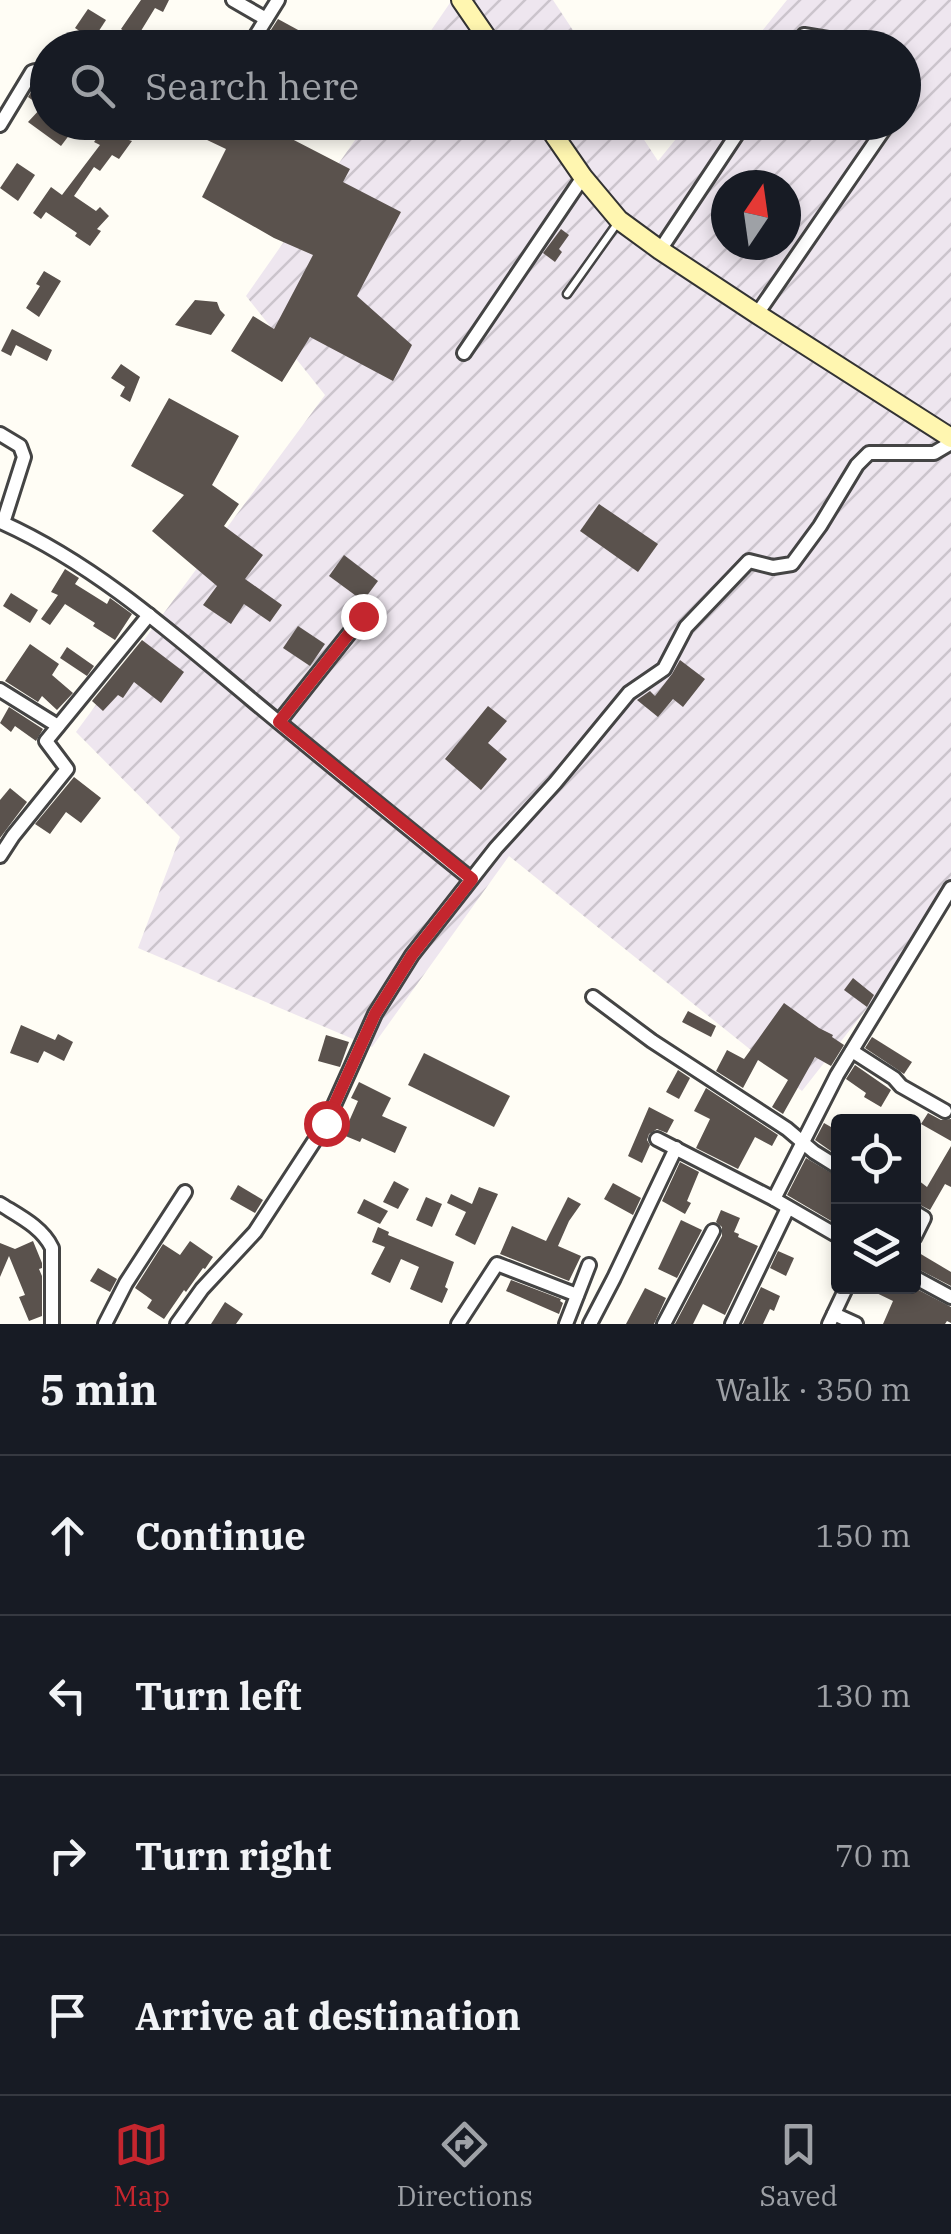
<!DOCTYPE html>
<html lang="en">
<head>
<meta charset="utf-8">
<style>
	:root { --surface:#171b24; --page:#242831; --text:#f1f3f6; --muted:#9ea1a6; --line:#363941; --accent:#c4262e }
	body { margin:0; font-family:"IBM Plex Serif",serif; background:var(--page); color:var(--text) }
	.controls { position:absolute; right:30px; bottom:30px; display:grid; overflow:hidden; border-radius:10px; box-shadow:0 5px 15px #0003 }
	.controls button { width:90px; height:90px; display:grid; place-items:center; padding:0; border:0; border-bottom:2px solid var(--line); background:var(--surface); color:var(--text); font:50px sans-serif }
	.compass { position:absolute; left:711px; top:170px; width:90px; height:90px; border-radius:50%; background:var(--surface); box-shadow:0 5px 15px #0003; rotate:13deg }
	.stop { position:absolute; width:30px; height:30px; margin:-22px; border:8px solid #c4262e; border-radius:50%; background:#fff }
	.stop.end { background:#c4262e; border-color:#fff; box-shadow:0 2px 10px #0008 }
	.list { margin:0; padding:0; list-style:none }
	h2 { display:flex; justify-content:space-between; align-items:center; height:130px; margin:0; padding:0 40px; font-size:42px }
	h2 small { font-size:32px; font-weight:400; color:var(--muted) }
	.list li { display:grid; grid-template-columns:65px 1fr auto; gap:30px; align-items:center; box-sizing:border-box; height:160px; padding:0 40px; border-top:2px solid var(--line) }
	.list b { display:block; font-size:38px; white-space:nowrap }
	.list em { font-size:32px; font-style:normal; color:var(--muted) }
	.icon { flex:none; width:55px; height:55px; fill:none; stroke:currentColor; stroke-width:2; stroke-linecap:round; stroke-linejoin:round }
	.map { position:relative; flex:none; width:951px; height:1324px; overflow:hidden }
	.search { position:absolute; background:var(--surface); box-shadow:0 5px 15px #0003; left:30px; right:30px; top:30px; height:110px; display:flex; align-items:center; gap:25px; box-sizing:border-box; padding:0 35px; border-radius:55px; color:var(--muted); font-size:38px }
	.sheet { height:770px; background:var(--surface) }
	nav { display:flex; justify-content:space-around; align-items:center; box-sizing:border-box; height:140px; border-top:2px solid var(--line); background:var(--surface); font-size:28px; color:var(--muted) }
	nav a { display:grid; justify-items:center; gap:5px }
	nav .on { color:var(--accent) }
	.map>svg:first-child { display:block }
	.industrial { fill:url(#industrial-furrows); fill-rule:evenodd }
	.building { fill:#5a524d }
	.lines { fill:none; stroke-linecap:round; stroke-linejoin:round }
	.lane-casing { stroke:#444; stroke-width:11 }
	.street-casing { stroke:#444; stroke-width:18 }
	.secondary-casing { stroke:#333; stroke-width:22 }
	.lane { stroke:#fff; stroke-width:6 }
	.street { stroke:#fff; stroke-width:12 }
	.secondary { stroke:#fff6b0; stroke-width:18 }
	.route { stroke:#c4262e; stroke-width:12 }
</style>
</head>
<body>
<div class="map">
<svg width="951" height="1324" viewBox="0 0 951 1324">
	<defs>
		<pattern id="industrial-furrows" width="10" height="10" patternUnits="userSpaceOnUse" patternTransform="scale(2.5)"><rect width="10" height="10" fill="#eee6ef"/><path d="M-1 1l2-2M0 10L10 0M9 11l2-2" fill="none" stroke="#cbc4cc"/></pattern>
	</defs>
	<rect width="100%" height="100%" fill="#fffdf5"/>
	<g class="industrial">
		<path d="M452 0H553L584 47 419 48Z"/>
		<path d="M787 0H951V901L802 1091 509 856 372 1047 138 948 180 837 76 732 325 395 246 296 367 123H633L658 161 689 123 904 122V48L749 47ZM726 185H786V245H726Z"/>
	</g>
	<g class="building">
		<path d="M141 0H169L163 12 155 8 136 39 121 29Z"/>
		<path d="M88 9 106 20 93 40 75 28Z"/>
		<path d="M278 19 300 31 293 45 269 33Z"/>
		<path d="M446 30 467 48H431Z"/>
		<path d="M37 83 48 87V122H79L61 146 28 122 42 107 28 97Z"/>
		<path d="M213 122H259L350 169 343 182 401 212 357 296 412 345 393 381 310 337 282 382 231 351 253 316 274 329 313 255 274 238 202 197 226 149 205 139Z"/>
		<path d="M107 124 120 137 132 141 119 159 112 155 100 171 94 167 74 196 96 211 100 207 109 216 97 229 101 231 90 246 75 236 77 233 46 212 41 219 33 213 51 187 62 195 100 145 94 142Z"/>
		<path d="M17 163 35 175 18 201 0 188Z"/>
		<path d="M561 229 569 235 559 249 562 252 555 262 543 253Z"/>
		<path d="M44 271 61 281 39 317 26 308 40 286 36 284Z"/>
		<path d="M195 300 217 302 220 310 225 315 211 335 175 325Z"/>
		<path d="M12 329 52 350 47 361 16 345 11 356 1 351Z"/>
		<path d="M121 364 140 377 130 402 120 396 125 387 111 378Z"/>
		<path d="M169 398 239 436 212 485 239 504 224 526 263 555 245 579 282 605 270 622 244 604 231 624 203 605 217 586 152 531 184 495 131 466Z"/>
		<path d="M599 504 658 544 638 572 580 531Z"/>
		<path d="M344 555 378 581 363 601 329 576Z"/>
		<path d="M65 569 79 578 75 584 107 604 110 598 132 614 115 640 93 626 95 623 65 604 50 625 41 619 58 595 51 592Z"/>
		<path d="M11 593 38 610 30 623 3 606Z"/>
		<path d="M298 626 325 644 310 666 283 648Z"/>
		<path d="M142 640 184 672 161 703 134 682 123 698 118 695 103 711 92 701Z"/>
		<path d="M30 644 59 664 52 675 73 693 57 710 42 696 38 702 5 681Z"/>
		<path d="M67 647 94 666 87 676 60 658Z"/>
		<path d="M680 660 705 679 683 707 673 699 658 717 637 700 650 691 655 696 672 674Z"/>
		<path d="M488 706 507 721 488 743 507 759 481 790 445 759Z"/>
		<path d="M9 707 43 729 36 741 15 726 11 732 0 723Z"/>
		<path d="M74 777 101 798 81 823 66 812 50 834 35 824Z"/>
		<path d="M10 788 27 802 0 838V800Z"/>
		<path d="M853 978 874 995 867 1007 844 990Z"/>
		<path d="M784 1003 819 1028 833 1035 832 1037 844 1045 831 1066 815 1057 783 1114 772 1107 788 1080 758 1060 743 1088 716 1071 727 1050 744 1059Z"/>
		<path d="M688 1011 716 1026 711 1037 682 1022Z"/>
		<path d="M21 1025 55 1040 58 1034 73 1042 64 1061 44 1051 38 1063 10 1053Z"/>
		<path d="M326 1035 349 1042 340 1067 318 1061Z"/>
		<path d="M872 1037 912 1062 904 1074 865 1048Z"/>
		<path d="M424 1053 510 1096 494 1127 408 1085Z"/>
		<path d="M855 1065 891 1090 881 1107 864 1097 866 1093 846 1079Z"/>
		<path d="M678 1070 690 1078 679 1099 666 1092Z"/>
		<path d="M359 1082 391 1098 382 1116 407 1127 395 1153 362 1138 360 1142 343 1135 358 1101 351 1098Z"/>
		<path d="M706 1088 778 1135 772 1146 755 1137 738 1169 696 1148 710 1119 694 1111Z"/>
		<path d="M649 1107 674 1120 667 1133 657 1129 649 1134 647 1140 650 1145 642 1163 628 1156Z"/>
		<path d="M928 1113 941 1120 951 1119V1141L921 1124Z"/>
		<path d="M824 1123 838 1131V1156L815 1140Z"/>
		<path d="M951 1146V1187L945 1184 930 1210 914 1202V1177L927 1187Z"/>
		<path d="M806 1158 838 1177V1225L787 1195Z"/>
		<path d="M680 1162 699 1172 687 1201 691 1203 685 1214 662 1201Z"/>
		<path d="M394 1181 409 1189 398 1209 383 1202Z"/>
		<path d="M613 1183 641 1198 633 1215 604 1199Z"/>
		<path d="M238 1185 263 1200 255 1213 230 1199Z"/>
		<path d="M479 1187 498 1194 475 1245 455 1235 466 1212 447 1203 451 1194 472 1204Z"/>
		<path d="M426 1197 442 1204 432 1227 416 1220Z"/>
		<path d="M568 1197 581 1204 569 1221 558 1246 581 1256 569 1281 500 1254 512 1226 546 1241Z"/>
		<path d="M364 1199 388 1211 380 1224 357 1213Z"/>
		<path d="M721 1210 740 1218 734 1232 739 1234 738 1237 758 1246 725 1315 703 1304 693 1324H675L722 1236V1227L716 1222Z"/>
		<path d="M681 1220 702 1230 677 1278 658 1269Z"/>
		<path d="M378 1227 389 1232 388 1235 454 1262 445 1287 448 1289 442 1303 410 1289 419 1267 401 1259 390 1283 371 1274 385 1247 372 1242Z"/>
		<path d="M33 1241 42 1263V1268L39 1269 42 1276V1316L29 1321 19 1297 25 1295 9 1256 0 1277V1243L15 1249Z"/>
		<path d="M190 1241 213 1257 205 1269 203 1268 186 1292 184 1290 164 1319 147 1308 152 1300 135 1288 163 1244 180 1255Z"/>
		<path d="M914 1250 951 1272V1286L914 1267Z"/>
		<path d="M778 1251 794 1258 786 1276 770 1268Z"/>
		<path d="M98 1268 117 1279 110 1292 90 1281Z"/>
		<path d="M511 1280 561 1299 560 1301 563 1303 559 1314 506 1291Z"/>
		<path d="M862 1286H911L951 1307V1323L947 1321 945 1324H883L893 1301Z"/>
		<path d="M761 1287 780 1296 774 1311 770 1309 763 1324H743Z"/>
		<path d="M645 1288 666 1298 654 1324H626Z"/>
		<path d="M225 1302 243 1314 236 1324H211Z"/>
	</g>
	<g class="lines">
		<g class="lane-casing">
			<path id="lane" d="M567 294 619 221"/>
		</g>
		<g class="street-casing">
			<g id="street">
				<path d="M233 0 266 19"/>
				<path d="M248 48 278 0"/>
				<path d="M795 48 804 35 828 39 839 48"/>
				<path d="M117 122 126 129"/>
				<path d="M0 125 32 72 35 71 48 77"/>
				<path d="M660 250 745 122"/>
				<path d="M757 314 889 122"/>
				<path d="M464 353 583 177"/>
				<path d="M0 434 20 446 24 457 3 523C96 565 174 635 252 700 324 760 398 820 471 879"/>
				<path d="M0 690 58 726"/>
				<path d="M279 722 363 616"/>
				<path d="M0 856 13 836 67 769 46 741 149 615"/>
				<path d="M593 997 652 1041 787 1129 814 1152 838 1167"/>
				<path d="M852 1051 894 1078 901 1086 945 1111"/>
				<path d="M657 1139 774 1199 838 1236"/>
				<path d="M774 1199 837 1075 951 888"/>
				<path d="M0 1204C19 1216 42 1227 52 1248V1324"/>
				<path d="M914 1212 924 1218 914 1238"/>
				<path d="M914 1277 951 1297"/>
				<path d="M834 1314 856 1324"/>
				<path d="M105 1324 126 1283 185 1192"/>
				<path d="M177 1324 202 1289 255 1232 326 1123 375 1014 412 955 496 848 555 783 629 693 664 669 686 627 749 561 773 567 792 564 820 526 857 465 869 453H934L951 443"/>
				<path d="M458 1324 497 1264 577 1295"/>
				<path d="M566 1324 589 1265"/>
				<path d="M590 1324 614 1278 676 1148"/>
				<path d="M664 1324 713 1231"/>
				<path d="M732 1324 788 1208"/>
				<path d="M829 1324 847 1286"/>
			</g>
		</g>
		<g class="secondary-casing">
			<g id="secondary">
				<path d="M461 0 494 48"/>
				<path d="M545 122 583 177 619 220 660 250 757 314 951 438"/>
			</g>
		</g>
		<use href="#lane" class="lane"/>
		<use href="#street" class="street"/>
		<use href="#secondary" class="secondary"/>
	</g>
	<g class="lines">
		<path class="route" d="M326 1123 375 1014 412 955 472 879 279 722 363 616"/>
	</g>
</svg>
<div class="controls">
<button><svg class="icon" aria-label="locate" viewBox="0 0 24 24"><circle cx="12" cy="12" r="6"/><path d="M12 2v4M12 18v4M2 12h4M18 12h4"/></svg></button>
<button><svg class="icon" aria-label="layers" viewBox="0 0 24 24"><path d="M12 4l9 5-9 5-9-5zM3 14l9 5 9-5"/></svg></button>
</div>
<svg class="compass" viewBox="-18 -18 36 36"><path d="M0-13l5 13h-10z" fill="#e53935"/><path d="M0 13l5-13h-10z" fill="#9ea1a6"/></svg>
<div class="stop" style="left:326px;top:1123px"></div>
<div class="stop end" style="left:363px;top:616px"></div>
<div class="search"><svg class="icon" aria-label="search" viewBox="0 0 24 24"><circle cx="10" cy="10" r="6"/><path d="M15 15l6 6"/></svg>Search here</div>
</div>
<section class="sheet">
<h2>5 min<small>Walk · 350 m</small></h2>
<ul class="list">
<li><svg class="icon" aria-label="ahead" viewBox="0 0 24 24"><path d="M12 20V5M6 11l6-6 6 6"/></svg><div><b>Continue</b></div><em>150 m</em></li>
<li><svg class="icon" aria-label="left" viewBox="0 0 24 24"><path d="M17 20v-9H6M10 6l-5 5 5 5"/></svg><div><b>Turn left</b></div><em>130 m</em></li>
<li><svg class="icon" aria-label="right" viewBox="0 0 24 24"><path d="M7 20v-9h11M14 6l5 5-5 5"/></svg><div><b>Turn right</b></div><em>70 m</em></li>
<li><svg class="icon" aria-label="arrive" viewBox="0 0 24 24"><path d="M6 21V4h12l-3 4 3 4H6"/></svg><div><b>Arrive at destination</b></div></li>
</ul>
</section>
<nav>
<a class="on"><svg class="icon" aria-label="map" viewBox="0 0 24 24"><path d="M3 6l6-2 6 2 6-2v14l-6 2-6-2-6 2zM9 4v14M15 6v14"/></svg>Map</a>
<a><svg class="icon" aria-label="directions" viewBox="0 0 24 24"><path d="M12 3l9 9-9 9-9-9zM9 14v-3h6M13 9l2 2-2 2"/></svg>Directions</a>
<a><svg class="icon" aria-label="saved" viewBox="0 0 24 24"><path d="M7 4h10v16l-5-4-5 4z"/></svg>Saved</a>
</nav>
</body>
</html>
